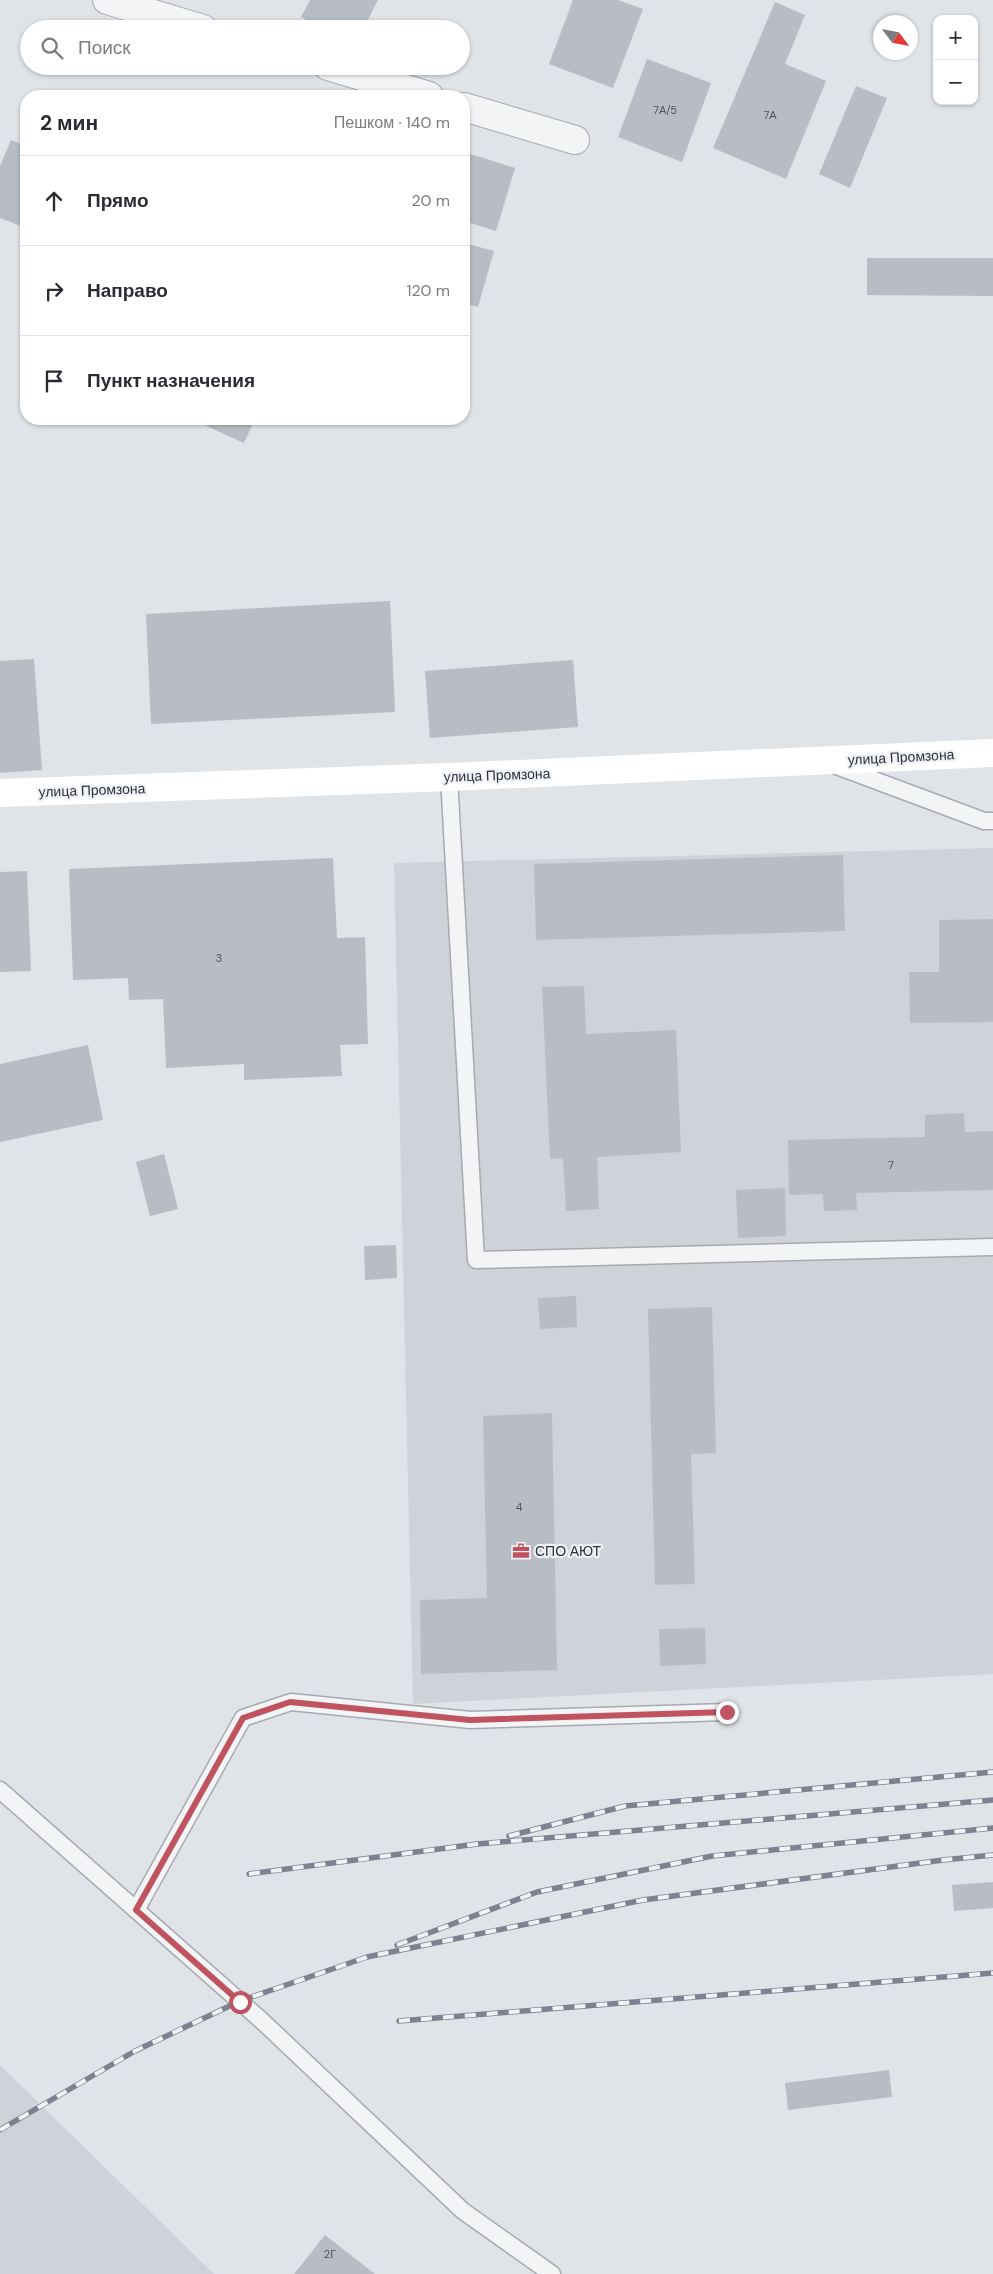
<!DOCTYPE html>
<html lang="ru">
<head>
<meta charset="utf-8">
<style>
	:root { --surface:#fff; --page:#f7f7f7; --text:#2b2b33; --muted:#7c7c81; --line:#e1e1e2 }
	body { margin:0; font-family:"DM Sans",sans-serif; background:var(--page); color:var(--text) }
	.controls { position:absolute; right:15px; top:15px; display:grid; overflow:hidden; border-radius:10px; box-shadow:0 1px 4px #0004 }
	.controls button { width:45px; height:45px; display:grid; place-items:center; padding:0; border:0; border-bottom:1px solid var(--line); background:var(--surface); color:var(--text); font:25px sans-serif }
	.compass { position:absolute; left:873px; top:15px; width:45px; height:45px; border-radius:50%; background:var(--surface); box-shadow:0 1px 4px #0004; rotate:122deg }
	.stop { position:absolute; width:15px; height:15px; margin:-11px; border:4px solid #bf535f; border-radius:50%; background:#fff }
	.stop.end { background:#bf535f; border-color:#fff; box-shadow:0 1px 5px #0008 }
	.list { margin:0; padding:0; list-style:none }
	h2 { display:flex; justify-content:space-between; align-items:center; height:65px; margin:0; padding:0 20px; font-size:21px }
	h2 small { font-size:16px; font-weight:400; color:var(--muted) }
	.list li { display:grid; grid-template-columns:32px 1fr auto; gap:15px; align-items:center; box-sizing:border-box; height:90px; padding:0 20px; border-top:1px solid var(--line) }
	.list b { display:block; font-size:19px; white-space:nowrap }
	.list em { font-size:16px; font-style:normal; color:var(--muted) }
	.icon { flex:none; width:28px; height:28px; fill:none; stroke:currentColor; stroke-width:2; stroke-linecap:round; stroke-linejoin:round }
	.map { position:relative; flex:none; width:993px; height:2274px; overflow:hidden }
	.search { position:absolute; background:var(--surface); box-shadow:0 1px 4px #0004; left:20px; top:20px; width:450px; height:55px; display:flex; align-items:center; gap:12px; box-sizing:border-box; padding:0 18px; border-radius:28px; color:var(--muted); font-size:19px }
	.panel { position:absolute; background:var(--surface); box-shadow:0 1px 4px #0004; left:20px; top:90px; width:450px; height:335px; border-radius:20px }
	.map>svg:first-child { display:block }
	.built { fill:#cfd2d9 }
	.building { fill:#b8bcc4 }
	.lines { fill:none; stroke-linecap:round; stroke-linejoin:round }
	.lane-casing { stroke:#a6aab1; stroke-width:19 }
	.street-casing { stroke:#a6aab1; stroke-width:30 }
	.lane { stroke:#f3f4f6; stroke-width:16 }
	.street { stroke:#f3f4f6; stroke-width:28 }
	.secondary { stroke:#fff; stroke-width:28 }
	.rail-casing { stroke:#7c828f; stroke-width:5.5 }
	.rail { stroke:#f0f2f5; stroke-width:4; stroke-dasharray:11; stroke-linecap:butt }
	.route { stroke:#bf535f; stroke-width:6 }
	.labels { text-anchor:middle; stroke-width:4.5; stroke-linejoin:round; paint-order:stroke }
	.number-label { font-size:11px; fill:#4e545f }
	.street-label { font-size:14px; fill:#2b313d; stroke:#f0f2f5 }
	.poi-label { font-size:14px; fill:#2b313d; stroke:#f0f2f5; text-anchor:start }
</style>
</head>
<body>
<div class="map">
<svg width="993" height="2274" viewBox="0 0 993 2274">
	<rect width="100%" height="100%" fill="#e0e3e7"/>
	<g class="built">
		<path d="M993 848V1674L413 1704 394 863Z"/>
		<path d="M0 2065 214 2274H0Z"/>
	</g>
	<g class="building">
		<path d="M310 0H378L363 29H323L301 17Z"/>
		<path d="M573 0H618L643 9 613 88 549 64Z"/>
		<path d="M775 2 805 15 785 64 826 81 786 179 713 148Z"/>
		<path d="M647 59 711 83 682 162 618 137Z"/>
		<path d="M856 86 887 98 850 188 819 174Z"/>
		<path d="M11 140 26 146V228L0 218V166Z"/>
		<path d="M464 152 515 168 496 231 464 221Z"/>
		<path d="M464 243 494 251 478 307 464 303Z"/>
		<path d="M867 258H993V296L867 295Z"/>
		<path d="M191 419H255L244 443Z"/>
		<path d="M390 601 395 712 151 724 146 614Z"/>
		<path d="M34 659 42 770 0 773V661Z"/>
		<path d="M573 660 578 727 430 738 425 671Z"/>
		<path d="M843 855 845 931 536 940 534 864Z"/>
		<path d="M333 858 337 938 365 937 368 1044 340 1045 342 1076 244 1080V1064L166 1068 163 999 129 1000 128 978 73 980 69 869Z"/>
		<path d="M27 871 31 971 0 972V872Z"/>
		<path d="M993 919V1022L910 1023 909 972H939V920Z"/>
		<path d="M584 986 586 1034 676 1030 681 1152 597 1157 599 1209 566 1211 563 1158 550 1159 542 987Z"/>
		<path d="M88 1045 103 1120 0 1142V1064Z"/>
		<path d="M964 1113 965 1132 993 1131V1190L856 1193 857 1210 824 1211 823 1194 789 1195 788 1140 925 1137V1115Z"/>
		<path d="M164 1154 178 1209 150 1216 136 1162Z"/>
		<path d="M785 1188 786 1236 738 1238 736 1190Z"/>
		<path d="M396 1245 397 1278 365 1280 364 1246Z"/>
		<path d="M576 1296 577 1327 540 1329 538 1298Z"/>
		<path d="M712 1307 716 1453 691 1454 695 1584 655 1585 648 1309Z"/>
		<path d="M552 1413 557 1670 421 1674 420 1600 487 1598 483 1416Z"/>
		<path d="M705 1628 706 1664 660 1666 659 1629Z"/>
		<path d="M993 1882V1908L954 1911 952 1885Z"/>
		<path d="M889 2070 892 2097 788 2110 785 2083Z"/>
		<path d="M325 2235 375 2274H294Z"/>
	</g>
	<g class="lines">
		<g class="lane-casing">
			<g id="lane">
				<path d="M834 765 984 821H993"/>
				<path d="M449 777 476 1260 993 1247"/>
				<path d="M0 1790 261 2020 463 2211 552 2274"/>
				<path d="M136 1910 243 1718 291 1702 470 1720 727 1712"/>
			</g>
		</g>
		<g class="street-casing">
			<g id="street">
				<path d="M107 0 203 29"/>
				<path d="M328 66 429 96"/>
				<path d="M464 107 575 140"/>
			</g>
		</g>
		<use href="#lane" class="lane"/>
		<use href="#street" class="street"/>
		<path class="secondary" d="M0 793 449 777 993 753"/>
		<g class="rail-casing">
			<g id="rail">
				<path d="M509 1836 625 1806 993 1772"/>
				<path d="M249 1874 477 1844 993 1800"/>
				<path d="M397 1945 537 1892 712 1856 993 1828"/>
				<path d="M399 2021 993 1973"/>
				<path d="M0 2130 135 2051 240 2001 367 1957 643 1900 943 1860 993 1855"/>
			</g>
		</g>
		<use href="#rail" class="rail"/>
	</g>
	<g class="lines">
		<path class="route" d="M240 2002 136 1910 243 1718 290 1702 470 1720 727 1712"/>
	</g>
	<defs>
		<g id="office-bare" transform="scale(1.35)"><path d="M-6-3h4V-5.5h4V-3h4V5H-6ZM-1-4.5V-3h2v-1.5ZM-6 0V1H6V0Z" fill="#bf535f" stroke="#f0f2f5" stroke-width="2.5" paint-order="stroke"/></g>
	</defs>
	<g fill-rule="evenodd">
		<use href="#office-bare" x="521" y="1551"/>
	</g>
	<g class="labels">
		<g class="number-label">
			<text x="665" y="114">7А/5</text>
			<text x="770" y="119">7А</text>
			<text x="219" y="962">3</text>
			<text x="891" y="1169">7</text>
			<text x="519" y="1511">4</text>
			<text x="330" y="2258">2Г</text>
		</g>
		<g class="street-label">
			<text transform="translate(901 757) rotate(-3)" y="5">улица Промзона</text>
			<text transform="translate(497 775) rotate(-2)" y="5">улица Промзона</text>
			<text transform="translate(92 790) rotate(-2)" y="5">улица Промзона</text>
		</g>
		<g class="poi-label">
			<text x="535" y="1556">СПО АЮТ</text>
		</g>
	</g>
</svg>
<div class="controls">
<button>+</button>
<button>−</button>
</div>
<svg class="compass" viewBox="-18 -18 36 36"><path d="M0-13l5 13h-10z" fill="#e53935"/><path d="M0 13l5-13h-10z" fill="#7c7c81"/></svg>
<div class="stop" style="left:240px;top:2002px"></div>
<div class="stop end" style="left:727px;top:1712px"></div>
<div class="search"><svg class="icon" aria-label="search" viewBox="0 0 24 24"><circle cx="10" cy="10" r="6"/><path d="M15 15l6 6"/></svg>Поиск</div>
<section class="panel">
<h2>2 мин<small>Пешком · 140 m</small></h2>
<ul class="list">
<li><svg class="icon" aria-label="ahead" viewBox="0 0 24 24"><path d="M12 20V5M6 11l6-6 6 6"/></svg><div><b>Прямо</b></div><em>20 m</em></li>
<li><svg class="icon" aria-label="right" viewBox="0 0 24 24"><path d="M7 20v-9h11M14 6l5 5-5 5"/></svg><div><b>Направо</b></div><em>120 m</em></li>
<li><svg class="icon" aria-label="arrive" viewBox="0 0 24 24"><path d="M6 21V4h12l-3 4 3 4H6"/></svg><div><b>Пункт назначения</b></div></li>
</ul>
</section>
</div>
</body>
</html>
